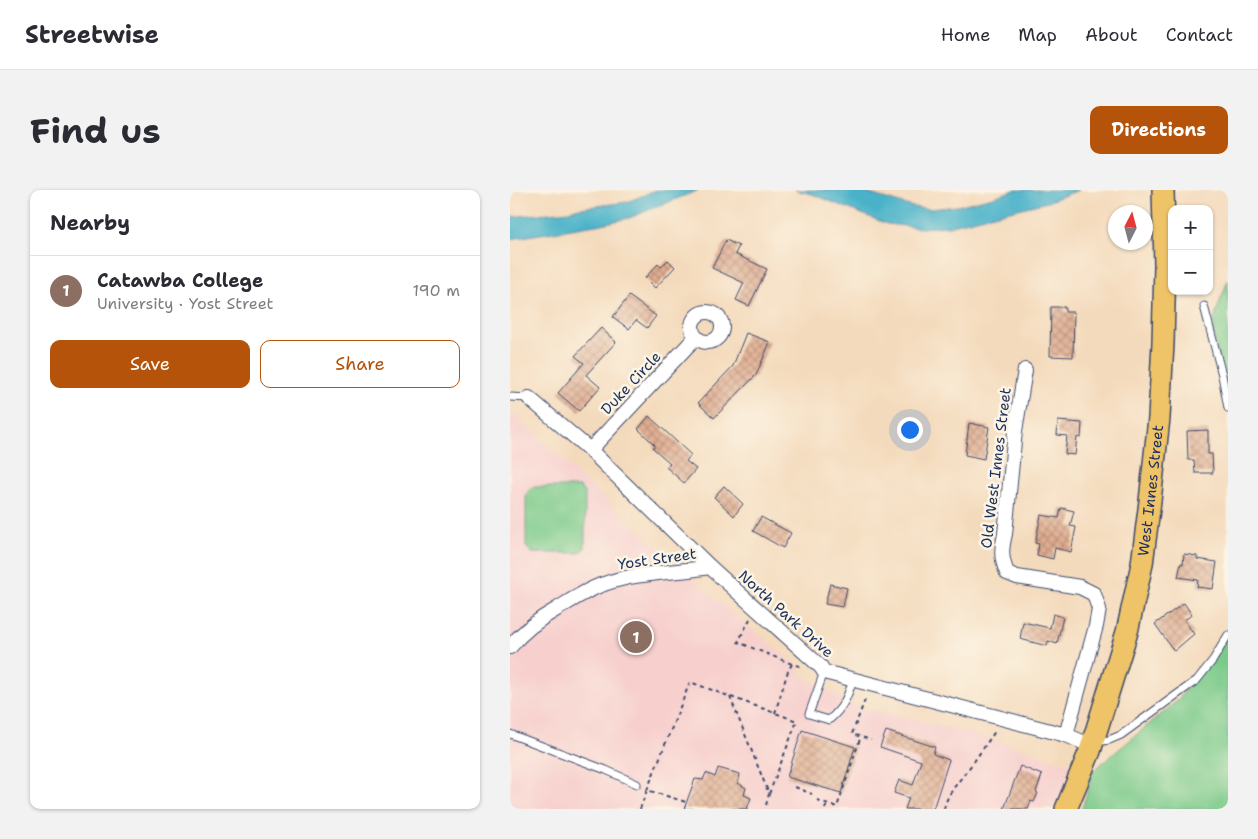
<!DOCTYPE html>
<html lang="en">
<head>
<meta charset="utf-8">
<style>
	:root { --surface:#fff; --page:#f2f2f3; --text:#2b2b33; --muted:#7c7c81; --line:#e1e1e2; --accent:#b45309 }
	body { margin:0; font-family:"Shantell Sans",sans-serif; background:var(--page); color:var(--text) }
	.controls { position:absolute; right:15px; top:15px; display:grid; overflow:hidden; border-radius:10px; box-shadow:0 1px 4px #0004 }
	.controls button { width:45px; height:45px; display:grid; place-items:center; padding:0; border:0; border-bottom:1px solid var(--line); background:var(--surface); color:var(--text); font:25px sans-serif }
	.compass { position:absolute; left:598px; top:15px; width:45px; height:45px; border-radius:50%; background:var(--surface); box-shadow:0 1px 4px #0004; rotate:6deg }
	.you { position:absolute; left:399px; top:239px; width:18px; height:18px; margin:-12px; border:4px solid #fff; border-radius:50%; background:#1a73e8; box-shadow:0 0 0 8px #1a73e833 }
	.badge { display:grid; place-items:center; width:32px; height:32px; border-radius:50%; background:var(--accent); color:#fff; font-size:16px; font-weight:700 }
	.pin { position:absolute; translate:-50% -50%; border:2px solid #fff; box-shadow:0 1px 5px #0006 }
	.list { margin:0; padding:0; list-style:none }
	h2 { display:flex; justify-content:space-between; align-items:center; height:65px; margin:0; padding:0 20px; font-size:21px }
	h2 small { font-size:16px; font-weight:400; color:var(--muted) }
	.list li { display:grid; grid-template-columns:32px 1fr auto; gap:15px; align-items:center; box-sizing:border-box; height:70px; padding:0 20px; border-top:1px solid var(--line) }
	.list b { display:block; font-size:19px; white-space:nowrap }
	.list p { margin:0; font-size:16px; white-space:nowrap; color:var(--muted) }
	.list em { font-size:16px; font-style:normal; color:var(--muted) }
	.actions { display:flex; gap:10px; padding:15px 20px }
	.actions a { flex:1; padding:11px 0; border:1px solid var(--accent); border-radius:10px; text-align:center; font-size:18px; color:var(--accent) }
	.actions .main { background:var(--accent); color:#fff }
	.map { position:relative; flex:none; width:718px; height:619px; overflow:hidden; border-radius:10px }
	header { display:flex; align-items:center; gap:30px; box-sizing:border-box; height:70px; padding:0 25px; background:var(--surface); border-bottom:1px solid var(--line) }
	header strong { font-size:24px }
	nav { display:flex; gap:28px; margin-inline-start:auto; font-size:18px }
	.intro { display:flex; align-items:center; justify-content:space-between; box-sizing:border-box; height:120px; padding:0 30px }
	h1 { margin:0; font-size:35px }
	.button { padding:12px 22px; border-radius:10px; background:var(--accent); color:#fff; font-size:18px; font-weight:700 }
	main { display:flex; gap:30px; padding:0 30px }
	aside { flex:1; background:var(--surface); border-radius:10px; box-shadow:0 1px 4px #0004 }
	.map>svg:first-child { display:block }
	.built { fill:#f7d0ce }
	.green { fill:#7bca8a; stroke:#4b7c74 }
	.water { fill:#4ab2c9; stroke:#327094 }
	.building { fill:url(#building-cross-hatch) }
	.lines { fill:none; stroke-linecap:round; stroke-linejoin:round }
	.service-casing { stroke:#3c496c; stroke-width:9 }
	.minor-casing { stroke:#3c496c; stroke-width:16 }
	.primary-casing { stroke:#3c496c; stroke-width:24 }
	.path { stroke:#3c496c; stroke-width:2; stroke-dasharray:4 4; stroke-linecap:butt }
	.service { stroke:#fff; stroke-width:7 }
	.minor { stroke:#fff; stroke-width:14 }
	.primary { stroke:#efc469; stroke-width:21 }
	.labels { text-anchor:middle; stroke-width:5; stroke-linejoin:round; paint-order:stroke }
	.street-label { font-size:15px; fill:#1b2f5e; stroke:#fcf5e5 }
</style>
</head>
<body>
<header>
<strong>Streetwise</strong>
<nav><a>Home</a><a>Map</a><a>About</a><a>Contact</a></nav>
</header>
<div class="intro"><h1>Find us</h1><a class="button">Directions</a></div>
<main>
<aside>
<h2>Nearby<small></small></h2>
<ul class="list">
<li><span class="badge" style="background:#8d6e63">1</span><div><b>Catawba College</b><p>University · Yost Street</p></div><em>190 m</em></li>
</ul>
<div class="actions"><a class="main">Save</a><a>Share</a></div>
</aside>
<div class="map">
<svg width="718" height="619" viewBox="0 0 718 619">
	<defs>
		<pattern id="building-cross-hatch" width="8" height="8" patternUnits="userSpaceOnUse" patternTransform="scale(1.25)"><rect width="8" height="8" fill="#e0ad90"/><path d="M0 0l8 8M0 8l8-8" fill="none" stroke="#b58d79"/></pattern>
	</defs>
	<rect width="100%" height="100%" fill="#fcf5e5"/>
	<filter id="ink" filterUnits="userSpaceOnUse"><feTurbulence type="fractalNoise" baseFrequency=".02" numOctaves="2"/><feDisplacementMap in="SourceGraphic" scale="10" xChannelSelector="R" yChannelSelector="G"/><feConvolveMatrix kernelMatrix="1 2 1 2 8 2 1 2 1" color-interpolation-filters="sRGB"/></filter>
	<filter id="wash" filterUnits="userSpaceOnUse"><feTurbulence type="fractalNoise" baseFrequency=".0096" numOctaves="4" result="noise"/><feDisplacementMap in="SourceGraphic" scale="20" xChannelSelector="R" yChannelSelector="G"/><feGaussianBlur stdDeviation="1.12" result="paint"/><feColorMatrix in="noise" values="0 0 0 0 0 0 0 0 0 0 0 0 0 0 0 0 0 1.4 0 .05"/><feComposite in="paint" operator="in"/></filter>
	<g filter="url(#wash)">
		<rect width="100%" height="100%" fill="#f4dabc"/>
		<path class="built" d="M0 221 127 339 212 415 290 478 288 484 349 517 458 542 574 579 551 619H0Z"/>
		<g class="green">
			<path d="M718 90V216L702 136 710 111Z"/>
			<path d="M22 297H70L75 304V358L69 363H22L16 357V304Z"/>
			<path d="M718 440V619H572L583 581 668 510 716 444Z"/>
		</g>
		<g class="water">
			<path d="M146 0H189L119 28 92 34 0 49V27L59 21 63 19 117 12Z"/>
			<path d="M285 0H347L403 17 420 19 447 16 483 7 505 0H569L537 12 438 36 412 38 377 34 302 4Z"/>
		</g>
		<g id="blocks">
			<g class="building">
				<path d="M216 50 229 56 225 64 257 79 239 116 226 110 234 93 202 78Z"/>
				<path d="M158 70 165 77 145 98 135 88 148 74 151 77Z"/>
				<path d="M119 106 146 126 137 138 126 130 119 139 103 127Z"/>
				<path d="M541 117H555V122H564L563 167 540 166Z"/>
				<path d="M91 138 106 152 76 185 90 197 69 221 48 203 74 173 65 166Z"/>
				<path d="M236 143 260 152 246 185 204 228 188 213 223 176Z"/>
				<path d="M139 226 181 265 176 271 186 279 174 293 156 277 160 273 143 258 145 255 128 239Z"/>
				<path d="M548 231 572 233 571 248 567 247 565 265 555 264 557 246 547 245Z"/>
				<path d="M459 233 479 237 474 269 455 265Z"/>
				<path d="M698 240V264H702L703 283H685L684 270H678L677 241Z"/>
				<path d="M214 296 233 314 224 326 204 307Z"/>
				<path d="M551 318 564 321 560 336 566 337 561 362 545 358 543 369 527 365 529 354 525 353 531 325 549 328Z"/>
				<path d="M251 327 281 343 273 358 243 341Z"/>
				<path d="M674 364 687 366V369L707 372 703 399 687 397 688 390 668 387 671 373 673 374Z"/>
				<path d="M320 394 337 398 333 417 315 414Z"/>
				<path d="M674 413 682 425 674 430 684 444 664 461 645 434Z"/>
				<path d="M543 424 553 427 547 454 538 451 537 456 510 449 513 432 540 438Z"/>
				<path d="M292 540 345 557 331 603 277 587Z"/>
				<path d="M376 541 425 557 423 564 439 570 423 619H395L399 608 384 603 389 590 403 595 411 571 370 557Z"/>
				<path d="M510 576 532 585 526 602 528 603 524 612 521 611 518 619H494Z"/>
				<path d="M208 578 230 584 228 593 236 598 234 605 241 608 237 619H174L185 589 193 590 196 583 205 587Z"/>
			</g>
		</g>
	</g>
	<g filter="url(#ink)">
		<use href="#blocks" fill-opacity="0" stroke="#3c496c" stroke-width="1"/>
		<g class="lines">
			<g class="service-casing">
				<g id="service">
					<path d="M694 116 712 185 718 218"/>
					<path d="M0 207 19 208"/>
					<path d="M314 482 299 524 319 530C333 518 337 508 343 490"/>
					<path d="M0 544 96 580 127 594"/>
					<path d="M586 552 599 550 611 545 687 490 703 470 718 445"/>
				</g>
			</g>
			<g class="minor-casing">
				<g id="minor">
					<circle cx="197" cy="137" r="15"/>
					<path d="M515 180 505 241 495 344C491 361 491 367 497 383L507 387 570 397 584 404 589 419 586 436 556 545"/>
					<path d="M19 208 80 260 200 377 311 477 314 482 556 545 582 556"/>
					<path d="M80 260 186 147"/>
					<path d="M0 457C13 441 29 429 47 419 62 410 78 399 94 394 128 382 164 383 200 377"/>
				</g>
			</g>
			<g class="primary-casing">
				<g id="primary">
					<path id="s1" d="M556 619 580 561 617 442 632 374 640 311 649 228 653 153 655 75 653 0"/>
				</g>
			</g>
			<g class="path">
				<path d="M240 429 228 452 282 474"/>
				<path d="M220 507 259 604 255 619"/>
				<path d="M355 510 342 544 361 550"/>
				<path d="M265 523 278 481 282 474 290 476"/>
				<path d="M285 597 302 604"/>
				<path d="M137 600 180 492 287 531 259 604"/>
				<path d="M307 610 327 617 351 546"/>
				<path d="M130 619 137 600 176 612"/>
				<path d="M315 619 317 614"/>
				<path d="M434 619C437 604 447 594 456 582 467 568 476 554 486 540"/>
			</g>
			<use href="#service" class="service"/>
			<use href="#minor" class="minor"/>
			<use href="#primary" class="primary"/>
		</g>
	</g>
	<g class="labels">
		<g class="street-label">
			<text transform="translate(121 193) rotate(-47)" y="5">Duke Circle</text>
			<text transform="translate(486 278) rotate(-83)" y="5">Old West Innes Street</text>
			<text dy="5" stroke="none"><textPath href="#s1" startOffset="331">West Innes Street</textPath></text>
			<text transform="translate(147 369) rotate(-8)" y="5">Yost Street</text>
			<text transform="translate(276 424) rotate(42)" y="5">North Park Drive</text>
		</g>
	</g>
</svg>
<div class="controls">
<button>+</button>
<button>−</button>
</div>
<svg class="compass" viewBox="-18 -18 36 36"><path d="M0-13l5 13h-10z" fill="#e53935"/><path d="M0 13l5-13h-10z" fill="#7c7c81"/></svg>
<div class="you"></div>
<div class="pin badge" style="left:126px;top:447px;background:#8d6e63">1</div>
</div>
</main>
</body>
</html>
